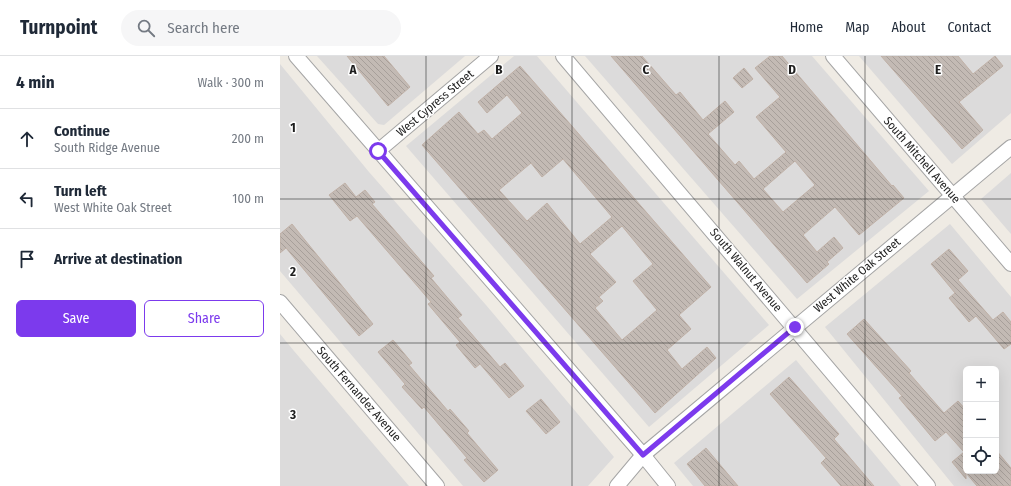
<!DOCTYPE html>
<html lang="en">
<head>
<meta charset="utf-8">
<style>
	:root { --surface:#fff; --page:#f6f6f7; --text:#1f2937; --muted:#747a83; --line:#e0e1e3; --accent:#7c3aed }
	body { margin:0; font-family:"Fira Sans Condensed",sans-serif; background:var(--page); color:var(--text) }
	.controls { position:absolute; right:12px; bottom:12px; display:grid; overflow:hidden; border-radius:6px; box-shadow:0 4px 16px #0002 }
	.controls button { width:36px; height:36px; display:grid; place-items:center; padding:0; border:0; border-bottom:1px solid var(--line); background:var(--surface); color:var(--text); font:20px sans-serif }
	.stop { position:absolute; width:12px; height:12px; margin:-9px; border:3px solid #7c3aed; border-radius:50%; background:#fff }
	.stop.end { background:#7c3aed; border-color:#fff; box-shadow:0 1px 4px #0008 }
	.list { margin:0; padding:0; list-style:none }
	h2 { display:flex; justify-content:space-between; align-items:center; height:52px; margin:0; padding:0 16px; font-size:17px }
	h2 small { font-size:13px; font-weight:400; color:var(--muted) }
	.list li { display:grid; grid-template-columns:26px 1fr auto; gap:12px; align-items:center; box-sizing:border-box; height:60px; padding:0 16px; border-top:1px solid var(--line) }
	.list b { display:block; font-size:15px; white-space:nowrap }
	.list p { margin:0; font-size:13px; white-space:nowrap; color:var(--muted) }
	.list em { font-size:13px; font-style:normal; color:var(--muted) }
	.actions { display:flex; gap:8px; padding:12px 16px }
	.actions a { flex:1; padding:9px 0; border:1px solid var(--accent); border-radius:6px; text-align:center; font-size:14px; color:var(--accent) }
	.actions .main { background:var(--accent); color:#fff }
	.icon { flex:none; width:22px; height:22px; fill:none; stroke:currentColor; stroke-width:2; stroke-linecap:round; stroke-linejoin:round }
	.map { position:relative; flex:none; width:731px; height:430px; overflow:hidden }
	header { display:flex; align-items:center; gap:24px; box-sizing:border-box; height:56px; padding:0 20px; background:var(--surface); border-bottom:1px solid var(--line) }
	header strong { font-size:19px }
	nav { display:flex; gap:22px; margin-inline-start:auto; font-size:14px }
	.search { width:280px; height:36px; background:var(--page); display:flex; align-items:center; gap:10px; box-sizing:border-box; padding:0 14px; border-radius:22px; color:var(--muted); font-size:15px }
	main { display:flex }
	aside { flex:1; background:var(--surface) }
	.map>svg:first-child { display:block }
	.residential { fill:#dcdbdb; fill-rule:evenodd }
	.building { fill:url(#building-back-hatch); stroke:#c0b1a7; fill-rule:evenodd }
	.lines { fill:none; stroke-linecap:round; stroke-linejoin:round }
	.minor-casing { stroke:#a5a5a5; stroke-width:16 }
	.minor { stroke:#fff; stroke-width:14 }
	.route { stroke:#7c3aed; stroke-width:5 }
	.grid { fill:none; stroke:#1e1e1e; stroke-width:1; stroke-opacity:0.55 }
	.labels { text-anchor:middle; stroke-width:3; stroke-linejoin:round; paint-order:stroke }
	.street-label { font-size:12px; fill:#1e1e1e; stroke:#fff }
	.grid-label { font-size:13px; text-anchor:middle; font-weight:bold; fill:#1e1e1e; stroke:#fff; stroke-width:3; stroke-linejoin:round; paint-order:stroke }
</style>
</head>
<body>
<header>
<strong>Turnpoint</strong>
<div class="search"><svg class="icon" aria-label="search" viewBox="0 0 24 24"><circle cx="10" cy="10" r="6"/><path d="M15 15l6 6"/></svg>Search here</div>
<nav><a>Home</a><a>Map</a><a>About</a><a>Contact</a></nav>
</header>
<main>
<aside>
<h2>4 min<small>Walk · 300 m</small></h2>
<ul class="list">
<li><svg class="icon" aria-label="ahead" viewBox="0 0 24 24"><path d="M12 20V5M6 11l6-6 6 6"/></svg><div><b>Continue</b><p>South Ridge Avenue</p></div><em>200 m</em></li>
<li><svg class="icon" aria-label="left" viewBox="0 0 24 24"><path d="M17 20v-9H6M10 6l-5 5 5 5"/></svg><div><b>Turn left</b><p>West White Oak Street</p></div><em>100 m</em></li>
<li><svg class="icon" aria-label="arrive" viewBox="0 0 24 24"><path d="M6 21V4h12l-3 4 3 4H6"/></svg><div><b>Arrive at destination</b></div></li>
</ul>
<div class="actions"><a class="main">Save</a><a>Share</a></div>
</aside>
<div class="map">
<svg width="731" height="430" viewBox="0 0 731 430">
	<defs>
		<pattern id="building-back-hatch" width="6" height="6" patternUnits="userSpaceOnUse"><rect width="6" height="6" fill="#c3bab4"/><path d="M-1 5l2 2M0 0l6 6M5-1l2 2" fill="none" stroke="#a79f9a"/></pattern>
	</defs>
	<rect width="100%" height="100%" fill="#efebe4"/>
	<g class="residential">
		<path d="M37 0H185L104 69 98 68Z"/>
		<path d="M234 0H257L489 269 369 371 126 90Z"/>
		<path d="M305 0H532L649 135 517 243Z"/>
		<path d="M579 0H731V57L672 108Z"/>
		<path d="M0 8 89 116 206 249 334 401 308 430H183L0 215Z"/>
		<path d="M731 117V178L701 143Z"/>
		<path d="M670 168 731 241V430H674L545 271ZM686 313H716V415H686Z"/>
		<path d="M0 278 14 295 129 430H0Z"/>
		<path d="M516 304 621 430H413L394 407Z"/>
	</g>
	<g class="building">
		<path d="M67 0H104L130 31 108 50Z"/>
		<path d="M331 0H362L396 39 400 36 423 64 445 45 454 56 428 78 455 109 459 105 474 123 506 96 476 61 500 41 475 12 490 0H502L612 130 613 129 624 142 579 179 555 151 523 179 537 196 554 181 563 192 547 206 549 208 527 227ZM515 105 535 129 503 156 483 133Z"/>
		<path d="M601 0H678L693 18 715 0 723 10 679 46 703 74 682 93Z"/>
		<path d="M240 10 431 231 399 259 411 273 387 294 402 313 427 291 436 302 375 357 142 89 179 56 198 78 204 74 212 83 242 57 227 39 207 57 198 46ZM283 103 332 161 300 188 267 147 247 165 219 134 251 107 262 121ZM342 170 373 208 353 225 377 254 342 284 315 252 323 245 319 241 336 226 310 198Z"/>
		<path d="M464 12 473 23 462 32 453 22Z"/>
		<path d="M65 127 76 141 85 134 95 146 92 148 154 220 151 222 182 259 178 262 220 311 225 307 244 330 229 342 200 308 195 312 176 289 180 286 148 248 151 246 77 160 70 165 49 139Z"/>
		<path d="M12 168 93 268 79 280 6 192 0 197V178Z"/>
		<path d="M669 193 688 215 678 224 713 264 723 256 731 266V288L724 293 696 260 689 266 669 242 675 237 651 208Z"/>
		<path d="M584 263 631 315 629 317 664 357 678 345 686 354V415H716V394L731 412V430H697L686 417V423L672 406 684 396 666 376 655 385 619 342 622 340 567 278Z"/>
		<path d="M113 284 132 307 129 309 168 355 170 353 189 375 187 377 218 414 204 426 184 404 187 402 144 351 142 353 122 331 125 328 98 296Z"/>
		<path d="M509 321 559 378 554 383 594 430H561L541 407 546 402 490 338Z"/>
		<path d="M261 343 280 366 266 378 246 355Z"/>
		<path d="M426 392 458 430H425L407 408Z"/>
	</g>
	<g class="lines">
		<g class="minor-casing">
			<g id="minor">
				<path d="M16 0 363 399 388 430"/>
				<path d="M283 0 648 430"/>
				<path d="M553 0 731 208"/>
				<path d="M98 95 211 0"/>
				<path d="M0 246 157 430"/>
				<path d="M337 430 363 399 731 91"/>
			</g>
		</g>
		<use href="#minor" class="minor"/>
	</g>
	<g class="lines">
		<path class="route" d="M98 95 363 399 515 271"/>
	</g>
	<path class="grid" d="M146 0V430M292 0V430M439 0V430M585 0V430M0 143H731M0 287H731"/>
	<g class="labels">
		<g class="street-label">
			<text transform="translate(155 47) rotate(-40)" y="4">West Cypress Street</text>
			<text transform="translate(642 104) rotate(49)" y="4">South Mitchell Avenue</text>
			<text transform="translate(466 214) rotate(50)" y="4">South Walnut Avenue</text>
			<text transform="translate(577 219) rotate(-40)" y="4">West White Oak Street</text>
			<text transform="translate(79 338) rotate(49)" y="4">South Fernandez Avenue</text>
		</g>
	</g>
	<g class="grid-label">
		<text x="73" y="18">A</text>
		<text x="219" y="18">B</text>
		<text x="366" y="18">C</text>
		<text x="512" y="18">D</text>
		<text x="658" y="18">E</text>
		<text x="13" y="76">1</text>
		<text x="13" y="220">2</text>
		<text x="13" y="363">3</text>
	</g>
</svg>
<div class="controls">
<button>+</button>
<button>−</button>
<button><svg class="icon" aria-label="locate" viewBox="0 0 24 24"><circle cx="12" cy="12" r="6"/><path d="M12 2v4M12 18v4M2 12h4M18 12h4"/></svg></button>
</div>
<div class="stop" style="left:98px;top:95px"></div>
<div class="stop end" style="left:515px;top:271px"></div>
</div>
</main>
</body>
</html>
